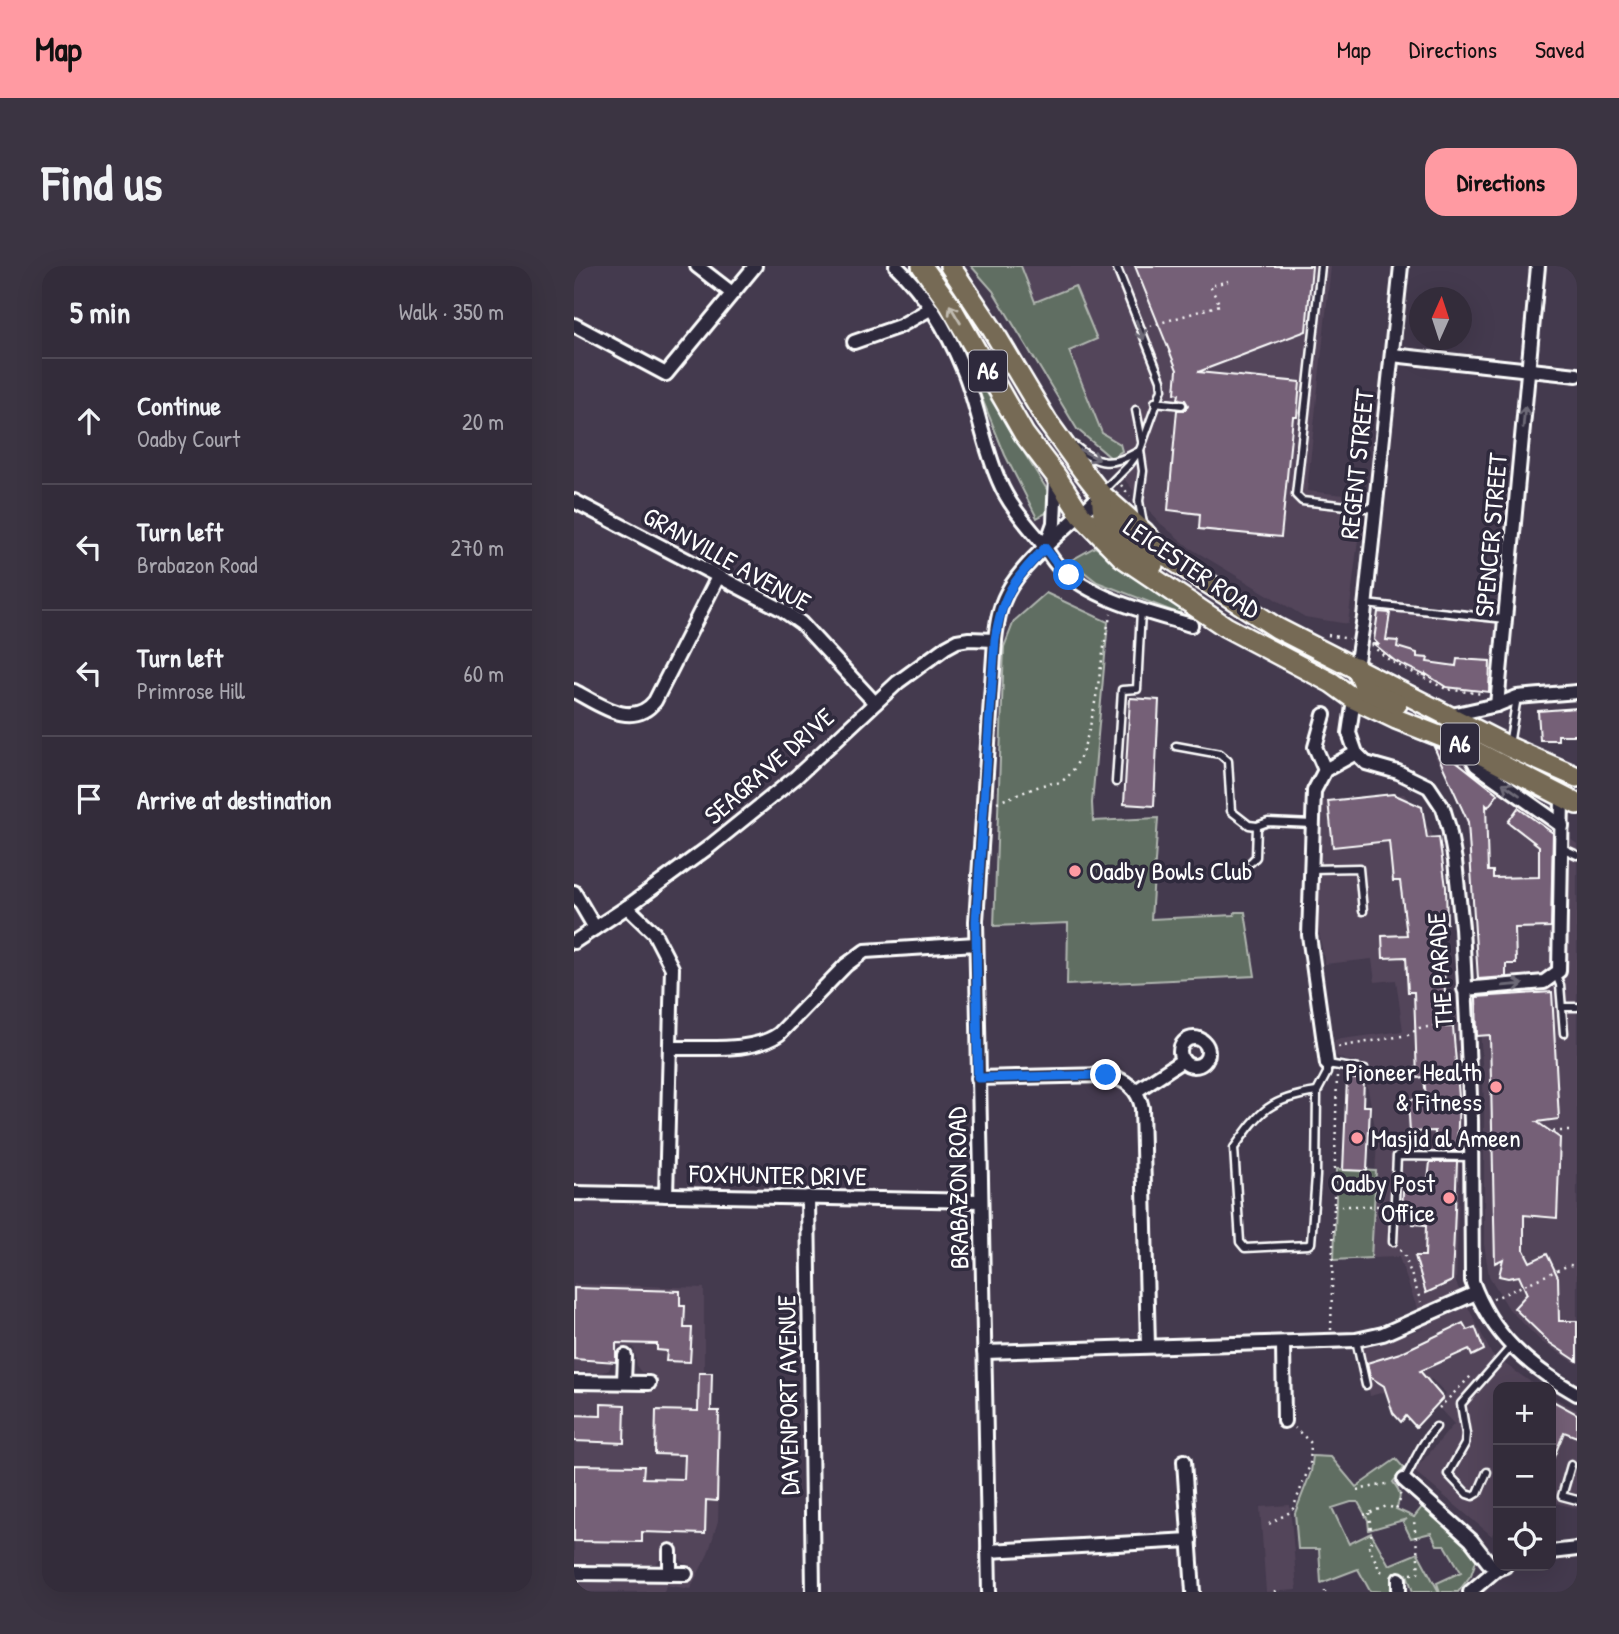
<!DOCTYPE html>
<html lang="en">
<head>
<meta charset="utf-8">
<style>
	:root { --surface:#332c3a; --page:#3b3442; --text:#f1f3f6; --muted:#a9a7af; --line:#4e4854; --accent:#ff9aa2 }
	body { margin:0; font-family:"Patrick Hand",sans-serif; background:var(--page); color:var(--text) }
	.controls { position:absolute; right:21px; bottom:21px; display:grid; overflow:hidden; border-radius:14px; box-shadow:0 7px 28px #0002 }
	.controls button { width:63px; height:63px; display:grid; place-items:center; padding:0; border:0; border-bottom:2px solid var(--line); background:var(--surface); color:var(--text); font:35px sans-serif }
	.compass { position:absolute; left:835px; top:21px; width:63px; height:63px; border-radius:50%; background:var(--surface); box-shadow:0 7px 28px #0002; rotate:3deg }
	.stop { position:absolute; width:21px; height:21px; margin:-16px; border:5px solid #1a73e8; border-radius:50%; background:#fff }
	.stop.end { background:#1a73e8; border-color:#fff; box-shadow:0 2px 7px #0008 }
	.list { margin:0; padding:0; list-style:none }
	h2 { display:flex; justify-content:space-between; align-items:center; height:91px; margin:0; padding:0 28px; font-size:30px }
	h2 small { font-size:23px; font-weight:400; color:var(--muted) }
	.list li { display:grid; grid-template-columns:46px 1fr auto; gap:21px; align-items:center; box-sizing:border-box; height:126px; padding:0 28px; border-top:2px solid var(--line) }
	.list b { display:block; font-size:26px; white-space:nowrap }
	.list p { margin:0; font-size:23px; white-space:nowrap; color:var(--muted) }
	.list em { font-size:23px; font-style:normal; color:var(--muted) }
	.icon { flex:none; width:38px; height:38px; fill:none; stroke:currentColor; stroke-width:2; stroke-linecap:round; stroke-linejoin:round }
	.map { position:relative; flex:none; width:1003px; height:1326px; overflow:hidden; border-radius:21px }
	header { display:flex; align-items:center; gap:42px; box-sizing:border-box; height:98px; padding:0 35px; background:var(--accent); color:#111 }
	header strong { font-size:33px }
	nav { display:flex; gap:38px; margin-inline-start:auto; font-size:24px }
	.intro { display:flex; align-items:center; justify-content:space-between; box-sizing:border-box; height:168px; padding:0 42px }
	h1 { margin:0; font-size:49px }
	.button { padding:18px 32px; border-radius:21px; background:var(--accent); color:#111; font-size:24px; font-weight:700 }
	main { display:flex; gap:42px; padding:0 42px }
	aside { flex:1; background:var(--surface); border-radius:21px; box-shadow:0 7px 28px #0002 }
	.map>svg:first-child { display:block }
	.built { fill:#53455a }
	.green { fill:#616e62; stroke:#b0b6b0; stroke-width:2 }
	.building { fill:#756077; stroke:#fff; stroke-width:2 }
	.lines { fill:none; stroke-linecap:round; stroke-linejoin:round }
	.service-casing { stroke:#fff; stroke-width:11 }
	.minor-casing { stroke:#fff; stroke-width:18 }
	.trunk-casing { stroke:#fff; stroke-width:24 }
	.path { stroke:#fff; stroke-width:2.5; stroke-dasharray:2 5; stroke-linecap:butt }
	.service { stroke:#2f2a3d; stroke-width:6 }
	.minor { stroke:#2f2a3d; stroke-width:12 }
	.trunk { stroke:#766a54; stroke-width:19 }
	.oneway { stroke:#c1bcb2 }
	.oneway2 { stroke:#6d6a77 }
	.route { stroke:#1a73e8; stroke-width:9 }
	.poi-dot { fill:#ff9aa2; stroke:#2f2a3d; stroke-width:2.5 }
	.labels { text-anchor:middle; stroke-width:7; stroke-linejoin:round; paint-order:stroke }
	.shield { fill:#2f2a3d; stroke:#c1bfc5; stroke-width:2 }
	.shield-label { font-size:24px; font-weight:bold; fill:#fff }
	.street-label { font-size:26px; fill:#fff; stroke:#2f2a3d }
	.poi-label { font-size:26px; fill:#fff; stroke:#2f2a3d; text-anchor:start }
</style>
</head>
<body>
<header>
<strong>Map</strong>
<nav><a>Map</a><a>Directions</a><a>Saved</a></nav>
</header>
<div class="intro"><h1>Find us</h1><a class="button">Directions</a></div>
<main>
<aside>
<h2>5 min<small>Walk · 350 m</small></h2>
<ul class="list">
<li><svg class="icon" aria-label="ahead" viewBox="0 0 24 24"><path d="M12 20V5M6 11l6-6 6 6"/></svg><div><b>Continue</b><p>Oadby Court</p></div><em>20 m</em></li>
<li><svg class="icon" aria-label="left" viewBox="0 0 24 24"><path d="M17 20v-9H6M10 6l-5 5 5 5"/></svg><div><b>Turn left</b><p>Brabazon Road</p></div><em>270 m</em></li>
<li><svg class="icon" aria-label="left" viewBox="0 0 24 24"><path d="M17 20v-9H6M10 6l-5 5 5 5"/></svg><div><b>Turn left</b><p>Primrose Hill</p></div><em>60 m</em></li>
<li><svg class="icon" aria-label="arrive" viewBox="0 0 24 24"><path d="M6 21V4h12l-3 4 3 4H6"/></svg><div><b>Arrive at destination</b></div></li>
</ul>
</aside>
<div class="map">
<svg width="1003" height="1326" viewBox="0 0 1003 1326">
	<rect width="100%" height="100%" fill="#443a4e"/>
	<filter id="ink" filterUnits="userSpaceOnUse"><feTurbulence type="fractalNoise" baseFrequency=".0143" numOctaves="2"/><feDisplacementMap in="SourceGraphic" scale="14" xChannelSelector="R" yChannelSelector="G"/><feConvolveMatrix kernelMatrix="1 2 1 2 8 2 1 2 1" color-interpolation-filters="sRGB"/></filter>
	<g filter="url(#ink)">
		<g class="built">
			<path d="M408 0H757L733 225 789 231 774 358 731 351 616 282 586 257 512 166Z"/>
			<path d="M802 336 922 348 916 427 872 424 814 394 798 374Z"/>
			<path d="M868 482 1003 578V1098L968 1076 935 1043 915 1010 910 978V836L902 679 892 558 882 525 861 491Z"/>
			<path d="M830 528 858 567 868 636 870 732 886 758 888 831 882 1017 918 1089 964 1121H924V1250L918 1270 840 1205 880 1158 865 1142 872 1127 857 1113 796 1130 787 1084 850 1062 825 991 797 992 803 872 789 797 771 794 762 790 760 774 829 765 822 714 801 716 798 693 751 698 743 657 747 603 746 557 749 535Z"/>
			<path d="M0 1018 130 1022V1142L147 1143 144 1255 134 1288 116 1323 92 1319 90 1326H0V1317L114 1316 115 1298H111L104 1291 102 1282H91L89 1291 82 1298H0V1125L79 1126 80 1108 67 1106 63 1101 60 1081H44L35 1104 28 1107 0 1106Z"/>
			<path d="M977 1130 1003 1144V1242L977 1236Z"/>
			<path d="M716 1239 723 1324 692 1326 686 1241Z"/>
		</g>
		<g class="green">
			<path d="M397 0H447L461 36 501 20 523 73 495 85 528 167 546 178 548 185 537 192 503 163 419 25Z"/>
			<path d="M403 111 474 225V246L463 252 431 189 400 113Z"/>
			<path d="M521 281 607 342 606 348 523 316 496 295Z"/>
			<path d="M472 327 534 356 518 537 519 555 584 552 577 653 660 649 661 646H671L681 710 493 719 494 657 420 660 430 381 440 355Z"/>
			<path d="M763 903 802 905 797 992 760 994Z"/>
			<path d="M739 1190 757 1191 782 1221 822 1193 830 1202 819 1216C828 1227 827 1231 822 1243L840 1251 848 1241 881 1265 903 1292 897 1309 884 1326H866L863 1317 887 1306 871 1279H863L857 1267 837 1272 829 1256 833 1253 795 1264 794 1254 784 1236H777L758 1242 775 1278 797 1267 815 1299 844 1287 865 1326H839L833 1308 822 1313 815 1326 796 1325 784 1303 747 1317 745 1283H724L721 1247 737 1206Z"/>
		</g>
		<g class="building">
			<path d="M561 0H738L732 65 624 106 726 116 723 151H719L707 271 625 263 626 248 594 244 603 144H611L614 139 611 134 604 133 605 128 601 127 603 104Z"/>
			<path d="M804 346 816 347 812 374 824 375 823 381 843 387V391L854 392 853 396 882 400 883 393 916 395 915 426 872 421 852 408V410L821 395 800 378H804L800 374Z"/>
			<path d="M556 432 585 434 580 540 550 538Z"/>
			<path d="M1003 442V469H984V474H966L964 445Z"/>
			<path d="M860 481 868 484 924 528 914 541 912 539 914 605H919V612L965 611V580L934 556 944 542 979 567 977 661 941 662 942 698H932V711L904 713 894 556Z"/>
			<path d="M819 528 848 541 853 572 865 571 872 621 873 657 864 658 866 695H870L872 761H879L885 831 883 885H862L861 865 836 866 834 834 852 833 850 811 843 812 840 726H834L832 691 809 692 808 670 833 669 826 615H819L815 575 759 581 754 535Z"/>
			<path d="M978 726 985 853 963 856 986 872 983 952 950 949V984L956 996 973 988 984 1011 985 1055H1003V1095L976 1077 940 1042 953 1028 945 1010 934 1012 925 1010 929 993 921 997 916 769 903 770 902 731Z"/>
			<path d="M773 813H790L789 840H796L793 905 769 904Z"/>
			<path d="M856 896H883L878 1015 852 1027 841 990H851L852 959 839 958 840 948 828 947 829 925H840L841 914 854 915Z"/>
			<path d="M0 1022 106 1025V1040H111L110 1062H118L116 1096 92 1095 93 1085 83 1084V1078L42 1077V1096L0 1093Z"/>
			<path d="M889 1057 893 1064 901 1061 910 1084 898 1090 895 1083 846 1105 869 1132 842 1161 832 1150 827 1156 819 1147 810 1120 796 1111 793 1097 826 1087Z"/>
			<path d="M125 1107H138L137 1145H145L143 1235 132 1234 131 1268 68 1266V1276L0 1275V1199L70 1200 69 1212 110 1213 111 1189 81 1188 82 1144 124 1145Z"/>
			<path d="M977 1134 1003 1148V1171L990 1166 977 1198Z"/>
			<path d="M27 1138 51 1139 50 1177 0 1175V1149L27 1150Z"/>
		</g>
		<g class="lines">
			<g class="service-casing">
				<g id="service">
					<path d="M747 0 722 229 728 235 801 243"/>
					<path d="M581 136 608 139"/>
					<path d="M562 144 568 175"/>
					<path d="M501 180C524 200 538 200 563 186"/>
					<path d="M566 184 569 205 565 235 569 258"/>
					<path d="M528 226 555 199 566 184 588 123 587 114 542 0"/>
					<path d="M791 338 931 353"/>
					<path d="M935 479 943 431"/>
					<path d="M602 480 646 488 654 495 657 545 675 559 683 560 694 556 739 558"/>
					<path d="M542 516 548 424 563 423 567 344"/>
					<path d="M988 582 1003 589"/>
					<path d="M677 596 682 591 683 560"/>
					<path d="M737 603 785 602 789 645"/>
					<path d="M982 709 986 719 990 767"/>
					<path d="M988 741H1003"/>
					<path d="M743 826 742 910 737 977 734 979 671 982 666 976 660 882C687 844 695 833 743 826Z"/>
					<path d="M743 826 753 807V798L791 804"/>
					<path d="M819 976 823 890 898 891"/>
					<path d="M782 1074 792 1119"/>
					<path d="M997 1199 988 1230 1003 1234"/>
					<path d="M913 1206 904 1227 899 1230 893 1228 874 1208 891 1178 892 1168 887 1138 937 1081"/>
					<path d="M830 1214C841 1195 847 1177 862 1161"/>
				</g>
			</g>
			<g class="minor-casing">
				<g id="minor">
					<path d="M123 0 158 27"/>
					<path d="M322 0C351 28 374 66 389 103 404 139 409 179 425 215 434 237 449 254 464 272 472 281 476 293 486 302 520 334 573 346 617 359"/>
					<path d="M0 59 92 108 181 0"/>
					<path d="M280 76 326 60 356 43"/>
					<path d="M818 89 1003 109"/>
					<path d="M0 235 207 343 227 357 301 437"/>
					<path d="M472 279 480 257 482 211"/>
					<path d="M782 401 790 351 827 0"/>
					<path d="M0 425C25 438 58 464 81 435L144 311"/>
					<path d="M780 433 775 467 782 487 792 497 824 506 855 521 869 542 875 562 881 595 888 662 893 757 897 855 898 1015C918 1070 954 1100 1003 1128"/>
					<path d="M923 439 964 0"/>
					<path d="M750 449 741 481 751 504"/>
					<path d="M873 450 923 439 943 431 1003 426"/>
					<path d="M892 481 902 499 988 560"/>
					<path d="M0 626 21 662"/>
					<path d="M53 641 80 667 98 702 92 929"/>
					<path d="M0 676 53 641 135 581 222 511 324 416 372 381 383 375 395 373 421 374"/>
					<path d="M890 723 970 716 985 705 988 530"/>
					<circle cx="620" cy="786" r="14"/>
					<path d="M98 782C131 781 178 787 205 768L272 699 291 685 402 678"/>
					<path d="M753 798 735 669 740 525 751 504 782 487"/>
					<path d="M404 812 532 809C551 813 564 822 568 842L574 1080"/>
					<path d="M562 825 609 794"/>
					<path d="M0 927 407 935"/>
					<path d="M234 931 239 1326"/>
					<path d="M709 1077 710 1155"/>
					<path d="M410 1086 782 1074 809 1068 902 1027"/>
					<path d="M0 1116 75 1117"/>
					<path d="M50 1116 51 1090"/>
					<path d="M610 1195 619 1326"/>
					<path d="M830 1214 897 1274 914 1296 923 1303 931 1300"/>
					<path d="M96 1285V1308"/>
					<path d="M414 1285 616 1274"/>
					<path d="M977 1286 1003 1283"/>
					<path d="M0 1307 112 1308"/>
					<path d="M415 1326 402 655 421 374C423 357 425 342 433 327 450 294 500 257 527 228"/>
					<path d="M825 1326V1313"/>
					<path d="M896 1326 923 1303"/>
				</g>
			</g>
			<g class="trunk-casing">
				<g id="trunk">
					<path d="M348 0 376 39 450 168 482 210 507 249 548 291 652 361 758 417 780 433 822 453 891 480 1003 538"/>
					<path d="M376 0 418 63 473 155 509 205 527 228 570 266 589 288 703 362 935 481 1003 511"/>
					<path d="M527 228 529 248 538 262 579 299"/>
					<path d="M782 401 792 424 823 438"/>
				</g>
			</g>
			<g class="path">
				<path d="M576 60 646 39 636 20 654 15"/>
				<path d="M547 219 556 230"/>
				<path d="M754 369 775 373"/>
				<path d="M797 379 818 396 872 423 908 428"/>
				<path d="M423 536C439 531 454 524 469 519 474 517 481 518 486 516 522 499 525 384 537 348"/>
				<path d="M764 781 834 769 845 762 880 758"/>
				<path d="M979 865H995"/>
				<path d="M760 940H813"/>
				<path d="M826 984 830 988 847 1036"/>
				<path d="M919 1033 995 999 1003 1000"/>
				<path d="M757 1064 763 808"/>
				<path d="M865 1142 897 1110"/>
				<path d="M783 1224 817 1217"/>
				<path d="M795 1247 798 1275 794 1278 806 1305 813 1306"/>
				<path d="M790 1249 813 1240 822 1243 827 1232 826 1228"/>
				<path d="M695 1258 718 1245 736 1199 737 1177 721 1162"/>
				<path d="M837 1308 844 1307C846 1298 840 1264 840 1251"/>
				<path d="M701 1325V1326"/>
				<path d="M751 1325V1326"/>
			</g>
			<use href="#service" class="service"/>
			<use href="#minor" class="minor"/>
			<use href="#trunk" class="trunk"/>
		</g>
		<defs><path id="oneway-shaft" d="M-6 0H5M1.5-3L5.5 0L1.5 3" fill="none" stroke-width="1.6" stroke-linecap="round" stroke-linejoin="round" transform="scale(1.75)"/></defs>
		<use class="oneway" href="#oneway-shaft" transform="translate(381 48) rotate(-121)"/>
		<g class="oneway2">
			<use href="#oneway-shaft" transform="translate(566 64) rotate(68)"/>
			<use href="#oneway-shaft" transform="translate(950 151) rotate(-85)"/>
			<use href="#oneway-shaft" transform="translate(516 189) rotate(28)"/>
			<use href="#oneway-shaft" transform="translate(937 523) rotate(-145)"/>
			<use href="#oneway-shaft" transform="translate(939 719) rotate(-5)"/>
		</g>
	</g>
	<g class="lines" filter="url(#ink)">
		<path class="route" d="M495 309 486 302 471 282C439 315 428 328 421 374L402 655 404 812 532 809"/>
	</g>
	<g class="poi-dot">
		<circle cx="501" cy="605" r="7"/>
		<circle cx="922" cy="821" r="7"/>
		<circle cx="783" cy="872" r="7"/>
		<circle cx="875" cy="932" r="7"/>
	</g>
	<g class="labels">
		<g class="shield">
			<rect x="395" y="84.5" width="38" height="41" rx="5"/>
			<rect x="867" y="457.5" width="38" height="41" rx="5"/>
		</g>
		<g class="shield-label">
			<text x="414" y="113">A6</text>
			<text x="886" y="486">A6</text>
		</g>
		<g class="street-label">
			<text transform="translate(783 198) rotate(-84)" y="9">REGENT STREET</text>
			<text transform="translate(917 269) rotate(-85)" y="9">SPENCER STREET</text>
			<text transform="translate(153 293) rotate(29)" y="9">GRANVILLE AVENUE</text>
			<text transform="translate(618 302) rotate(34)" y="9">LEICESTER ROAD</text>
			<text transform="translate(195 500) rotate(-41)" y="9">SEAGRAVE DRIVE</text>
			<text transform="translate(866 704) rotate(-94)" y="9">THE PARADE</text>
			<text transform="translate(204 909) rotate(1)" y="9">FOXHUNTER DRIVE</text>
			<text transform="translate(384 922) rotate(-91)" y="9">BRABAZON ROAD</text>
			<text transform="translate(214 1129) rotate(-91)" y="9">DAVENPORT AVENUE</text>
		</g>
		<g class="poi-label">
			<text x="515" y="614">Oadby Bowls Club</text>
			<text x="908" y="815" text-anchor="end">Pioneer Health<tspan x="908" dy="30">&amp; Fitness</tspan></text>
			<text x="797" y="881">Masjid al Ameen</text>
			<text x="861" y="926" text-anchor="end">Oadby Post<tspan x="861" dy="30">Office</tspan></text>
		</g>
	</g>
</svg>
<div class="controls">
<button>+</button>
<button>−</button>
<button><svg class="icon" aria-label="locate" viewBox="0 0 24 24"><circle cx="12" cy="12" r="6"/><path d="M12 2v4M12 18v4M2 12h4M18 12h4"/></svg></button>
</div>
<svg class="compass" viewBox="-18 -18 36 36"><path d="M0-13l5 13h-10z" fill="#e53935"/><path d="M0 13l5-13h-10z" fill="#a9a7af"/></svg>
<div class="stop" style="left:495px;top:309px"></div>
<div class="stop end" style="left:532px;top:809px"></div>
</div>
</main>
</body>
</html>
